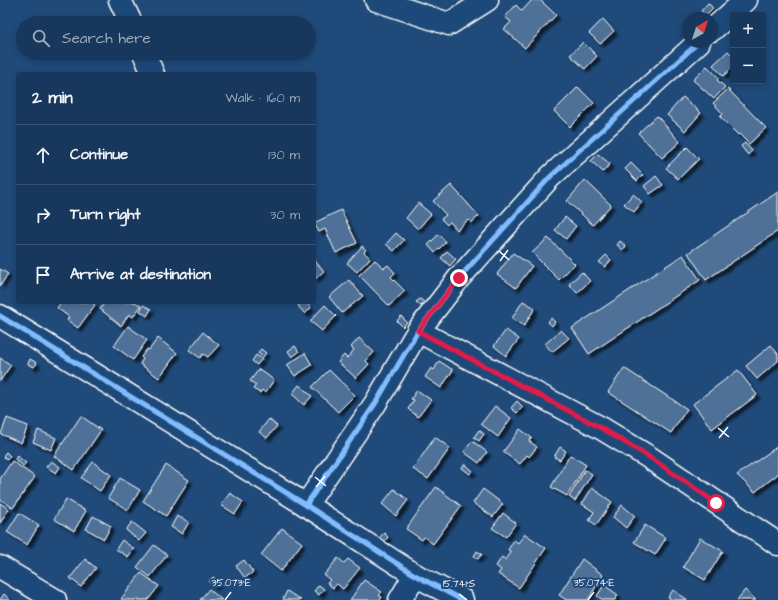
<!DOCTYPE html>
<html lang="en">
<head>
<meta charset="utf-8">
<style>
	:root { --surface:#17385c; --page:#244365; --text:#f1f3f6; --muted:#9eacbb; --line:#365272 }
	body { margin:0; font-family:"Architects Daughter",sans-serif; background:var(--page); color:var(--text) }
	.controls { position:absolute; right:12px; top:12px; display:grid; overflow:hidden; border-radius:4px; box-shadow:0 2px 6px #0003 }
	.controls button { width:36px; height:36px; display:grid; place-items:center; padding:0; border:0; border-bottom:1px solid var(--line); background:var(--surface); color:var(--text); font:20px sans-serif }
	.compass { position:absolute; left:682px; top:12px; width:36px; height:36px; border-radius:50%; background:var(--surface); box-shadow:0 2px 6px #0003; rotate:39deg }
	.stop { position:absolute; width:12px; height:12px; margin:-9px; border:3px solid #e11d48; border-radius:50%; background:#fff }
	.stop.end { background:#e11d48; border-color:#fff; box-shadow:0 1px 4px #0008 }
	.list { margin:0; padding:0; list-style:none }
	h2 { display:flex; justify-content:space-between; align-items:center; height:52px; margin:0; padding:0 16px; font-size:17px }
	h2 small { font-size:13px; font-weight:400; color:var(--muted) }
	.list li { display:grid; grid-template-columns:26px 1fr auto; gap:12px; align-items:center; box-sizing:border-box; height:60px; padding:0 16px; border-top:1px solid var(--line) }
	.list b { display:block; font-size:15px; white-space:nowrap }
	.list em { font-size:13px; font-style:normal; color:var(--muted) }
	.icon { flex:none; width:22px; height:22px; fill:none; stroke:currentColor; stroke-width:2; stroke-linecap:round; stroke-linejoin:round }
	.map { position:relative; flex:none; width:778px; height:600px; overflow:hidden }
	.search { position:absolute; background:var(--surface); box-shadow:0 2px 6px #0003; left:16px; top:16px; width:300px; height:44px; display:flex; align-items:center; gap:10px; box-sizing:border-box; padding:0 14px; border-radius:22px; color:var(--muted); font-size:15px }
	.panel { position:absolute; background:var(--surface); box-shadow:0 2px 6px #0003; left:16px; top:72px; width:300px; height:232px; border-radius:4px }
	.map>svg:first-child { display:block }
	.building { fill:#507197; stroke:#fff; filter:url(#shadow) }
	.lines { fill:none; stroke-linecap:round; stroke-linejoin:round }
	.minor-casing { stroke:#fff; stroke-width:25 }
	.minor { stroke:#1f4a7a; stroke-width:22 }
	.cycleway-casing { stroke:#1f4a7a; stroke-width:8 }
	.cycleway { stroke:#80bcff; stroke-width:5 }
	.route { stroke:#e11d48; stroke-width:5 }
	.ticks { fill:none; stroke:#fff; stroke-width:1.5 }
	.ticks-label { font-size:10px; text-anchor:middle; fill:#fff; stroke:#1f4a7a; stroke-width:4; stroke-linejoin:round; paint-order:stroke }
</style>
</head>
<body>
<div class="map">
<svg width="778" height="600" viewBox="0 0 778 600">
	<defs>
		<filter id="shadow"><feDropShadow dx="3.5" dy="3.5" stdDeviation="1" flood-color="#0009"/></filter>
	</defs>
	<rect width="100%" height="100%" fill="#1f4a7a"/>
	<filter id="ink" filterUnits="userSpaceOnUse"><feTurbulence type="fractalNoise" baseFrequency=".025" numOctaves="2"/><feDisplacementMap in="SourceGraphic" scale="8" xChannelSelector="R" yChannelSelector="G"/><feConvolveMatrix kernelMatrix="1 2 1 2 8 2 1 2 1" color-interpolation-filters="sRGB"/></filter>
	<g filter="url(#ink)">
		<g class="building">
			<path d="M532 0H540L556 15 525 48 504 29 511 22 505 17 516 5 522 11Z"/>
			<path d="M708 3 713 8 706 15 701 11Z"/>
			<path d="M603 19 614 31 600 44 589 33Z"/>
			<path d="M583 42 597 56 585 69 570 55Z"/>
			<path d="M728 51 733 56V67L723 76 713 65Z"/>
			<path d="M707 66 719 78 717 80 725 87 714 99 693 80Z"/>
			<path d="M578 87 594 103 570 127 554 111Z"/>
			<path d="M728 89 766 128 749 144 739 134 738 135 720 117 723 114 713 103Z"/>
			<path d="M683 97 701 113 685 131 667 115Z"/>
			<path d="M657 116 680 142 662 158 638 133Z"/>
			<path d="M745 143 752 151 748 155 741 146Z"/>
			<path d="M687 147 699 159 678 179 666 168Z"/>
			<path d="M598 154 610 164 603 172 591 161Z"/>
			<path d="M631 163 643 175 637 181 625 169Z"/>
			<path d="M656 176 663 185 650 194 644 186Z"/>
			<path d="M585 180 611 205 593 225 567 201Z"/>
			<path d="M451 185 479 216 471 223 468 220 457 230 450 222 447 225 441 219 446 215 433 201Z"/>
			<path d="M778 192V231L706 280 688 253Z"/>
			<path d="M633 194 642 202 634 212 624 204Z"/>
			<path d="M418 203 431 214 418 229 406 218Z"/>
			<path d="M341 210 357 243 336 253 325 229 319 232 314 223Z"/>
			<path d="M565 217 576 226 566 239 555 230Z"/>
			<path d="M396 233 404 240 394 251 386 244Z"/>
			<path d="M439 234 446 242 435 253 428 245Z"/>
			<path d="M548 238 575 264 559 280 532 253Z"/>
			<path d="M620 241 626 246 623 250 617 245Z"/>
			<path d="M362 246 366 250 364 252 370 258 357 272 347 263Z"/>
			<path d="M447 251 456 259 450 266 441 258Z"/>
			<path d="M513 253 532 266 516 288 497 274Z"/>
			<path d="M606 255 611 260 605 267 599 262Z"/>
			<path d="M683 255 700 280 589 354 572 328Z"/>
			<path d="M314 260 324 271 314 280Z"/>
			<path d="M375 260 384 268 388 265 395 273 391 277 405 291 389 306 359 275Z"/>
			<path d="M0 269 8 274 0 286Z"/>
			<path d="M582 272 590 281 577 293 569 284Z"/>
			<path d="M349 280 363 296 342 313 329 297Z"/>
			<path d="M420 299 424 302 421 306 416 302Z"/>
			<path d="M523 301 535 308 524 326 512 318Z"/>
			<path d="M61 302H91L95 305 78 328 67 320 69 317 57 308Z"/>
			<path d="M105 302H135L141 306 133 317 129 314 121 326 100 309Z"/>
			<path d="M303 302H306L311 308 305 314 298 306Z"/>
			<path d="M143 305 151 309 147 316 140 311Z"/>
			<path d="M325 305 336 316 322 331 310 321Z"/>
			<path d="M401 316 407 322 403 327 397 321Z"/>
			<path d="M551 318 555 322 552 326 548 322Z"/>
			<path d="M128 326 147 340 133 360 114 346Z"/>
			<path d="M506 330 519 339 506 356 494 346Z"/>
			<path d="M561 330 569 338 552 352 545 344Z"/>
			<path d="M203 332 219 345 208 357 203 354 200 358 189 350Z"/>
			<path d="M158 338 177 353 159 378 140 364 143 359 141 357 147 349 149 350Z"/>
			<path d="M359 338 374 352 366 361 369 364 356 378 338 362 344 355 347 358 354 350 351 347Z"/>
			<path d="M771 345 778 354V361L757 379 746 366Z"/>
			<path d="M295 346 299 352 292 357 288 351Z"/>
			<path d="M261 349 266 353 263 357 258 353Z"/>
			<path d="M305 353 312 365 295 376 287 365Z"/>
			<path d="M256 355 262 359 257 365 252 361Z"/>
			<path d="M0 358 11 365 0 381Z"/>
			<path d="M30 359 37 363 34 367 28 364Z"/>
			<path d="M439 361 453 370 441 388 425 377 431 368 434 370Z"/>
			<path d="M624 368 687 409 671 433 608 392Z"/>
			<path d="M259 369 274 380 265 393 262 390 260 393 253 389 256 385 250 381Z"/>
			<path d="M329 370 355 395 338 412 312 387Z"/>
			<path d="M738 370 757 395 712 429 693 404Z"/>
			<path d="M299 385 312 396 304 405 292 394Z"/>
			<path d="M417 390 431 400 418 417 408 409 414 400 411 399Z"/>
			<path d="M517 401 523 407 517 413 511 408Z"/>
			<path d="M495 406 511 418 498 437 481 424Z"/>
			<path d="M81 416 101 430 74 470 54 456Z"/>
			<path d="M7 418 28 426 21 443 1 434Z"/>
			<path d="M269 419 277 426 267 438 259 432Z"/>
			<path d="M520 429 532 438 529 441 537 447 529 457 527 455 520 464 503 452Z"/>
			<path d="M38 430 56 438 51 450 33 442Z"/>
			<path d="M479 430 484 434 479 441 474 437Z"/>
			<path d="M435 437 450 448 428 479 413 469Z"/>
			<path d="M472 441 487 452 479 463 464 452Z"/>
			<path d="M778 446V474L755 492 737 475Z"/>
			<path d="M560 447 566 451 560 460 554 457Z"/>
			<path d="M6 452 10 456 7 460 3 456Z"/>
			<path d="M570 455 586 465 567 496 551 487Z"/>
			<path d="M17 456 26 463 23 466 15 459Z"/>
			<path d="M12 461 35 477 13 508 0 499V479Z"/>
			<path d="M51 461 60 467 56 473 46 467Z"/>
			<path d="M93 462 111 475 100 491 81 478Z"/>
			<path d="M465 464 473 471 470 474 462 468Z"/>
			<path d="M166 465 189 480 166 516 143 501Z"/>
			<path d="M585 470 592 474 575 501 569 497Z"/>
			<path d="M120 478 140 490 128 510 108 498Z"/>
			<path d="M436 487 461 506 433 544 424 537 422 540 406 529Z"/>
			<path d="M592 488 612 502 596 525 589 520 594 512 582 504Z"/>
			<path d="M394 489 408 500 396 516 382 504Z"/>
			<path d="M483 489 503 504 493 517 473 503Z"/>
			<path d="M230 493 243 502 235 514 221 505Z"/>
			<path d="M66 499 86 511 74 531 54 519Z"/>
			<path d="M0 503 9 509 0 523Z"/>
			<path d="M622 505 635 516 626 528 613 517Z"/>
			<path d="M19 513 39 525 27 545 7 532Z"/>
			<path d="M503 513 516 523 506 537 492 528Z"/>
			<path d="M93 516 111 526 104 539 86 529Z"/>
			<path d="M177 516 189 522 182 534 171 527Z"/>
			<path d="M132 522 146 533 139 541 126 530Z"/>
			<path d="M645 525 666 538 655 555 634 542Z"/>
			<path d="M282 528 302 543 281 571 261 555Z"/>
			<path d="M384 533 388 537 384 542 379 538Z"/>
			<path d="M525 534 546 548 519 588 498 574 501 570 496 566 502 557 506 560 511 552 508 550 514 540 518 543Z"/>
			<path d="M700 538 723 551 705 580 683 567Z"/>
			<path d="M122 540 134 549 128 557 116 549Z"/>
			<path d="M154 545 167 555 150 577 137 567Z"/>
			<path d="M477 551 482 554 478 559 474 556Z"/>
			<path d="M338 558 344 563 348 559 360 568 343 589 337 584 333 588 327 583 330 580 324 575Z"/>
			<path d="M85 559 96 568 81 587 70 578Z"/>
			<path d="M582 559 603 575 588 600H566L559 595Z"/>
			<path d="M244 560 253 572 245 578 236 566Z"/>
			<path d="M141 573 159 586 148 600H123L121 599Z"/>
			<path d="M213 577 219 582 214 587 209 582Z"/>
			<path d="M364 580 382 592 379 595 382 597 380 600H350Z"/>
			<path d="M319 585 324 589 319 595 314 591Z"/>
			<path d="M604 585 618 595 615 600H603L597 596Z"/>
			<path d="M209 589 222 600H200Z"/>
			<path d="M673 590 688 600H672L668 597Z"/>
			<path d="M745 590 756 600H737Z"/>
			<path d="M287 591 301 600H285L283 599Z"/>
			<path d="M4 594 10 600H0Z"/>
		</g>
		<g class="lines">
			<g class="minor-casing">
				<g id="minor">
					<path d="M120 0 131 23"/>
					<path d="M376 0 449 24 487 0"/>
					<path d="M712 30 746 0"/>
					<path d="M144 53 153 74"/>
					<path d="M0 316 306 505 415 575 462 600"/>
					<path d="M418 331 601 428 647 456 778 544"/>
					<path d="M306 505 375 404 418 331 459 278 550 177 699 42"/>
					<path d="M0 567 55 600"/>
					<path d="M400 600 415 575"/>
				</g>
			</g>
			<use href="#minor" class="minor"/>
			<g class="cycleway-casing">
				<g id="cycleway">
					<path d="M0 316 306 505 415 575 462 600"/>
					<path d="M306 505 375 404 418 331 459 278 550 177 699 42"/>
				</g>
			</g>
			<use href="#cycleway" class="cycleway"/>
		</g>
	</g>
	<g class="lines" filter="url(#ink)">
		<path class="route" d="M459 278 418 331 601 428 648 456 716 503"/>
	</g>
	<path class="ticks" d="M499 251 509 260M500 261 508 250M718 428 729 437M719 438 728 427M315 477 326 486M316 487 325 476M459 594 467 600M225 600 231 592M588 600 594 592"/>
	<g class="ticks-label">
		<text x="231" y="586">35.073°E</text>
		<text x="594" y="586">35.074°E</text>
		<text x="459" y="587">15.741°S</text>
	</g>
</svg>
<div class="controls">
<button>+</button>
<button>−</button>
</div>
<svg class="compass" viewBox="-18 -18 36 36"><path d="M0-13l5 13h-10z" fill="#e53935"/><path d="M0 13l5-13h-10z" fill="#9eacbb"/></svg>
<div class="stop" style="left:716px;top:503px"></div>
<div class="stop end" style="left:459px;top:278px"></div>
<div class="search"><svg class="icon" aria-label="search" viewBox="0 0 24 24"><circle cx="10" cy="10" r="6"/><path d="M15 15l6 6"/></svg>Search here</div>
<section class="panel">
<h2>2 min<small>Walk · 160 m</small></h2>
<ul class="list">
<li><svg class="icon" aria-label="ahead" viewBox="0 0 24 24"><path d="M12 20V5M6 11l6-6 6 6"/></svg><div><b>Continue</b></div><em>130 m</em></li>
<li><svg class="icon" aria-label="right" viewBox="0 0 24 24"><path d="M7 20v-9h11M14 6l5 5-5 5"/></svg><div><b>Turn right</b></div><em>30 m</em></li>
<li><svg class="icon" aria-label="arrive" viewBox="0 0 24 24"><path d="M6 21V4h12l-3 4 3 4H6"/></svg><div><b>Arrive at destination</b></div></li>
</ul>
</section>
</div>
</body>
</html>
